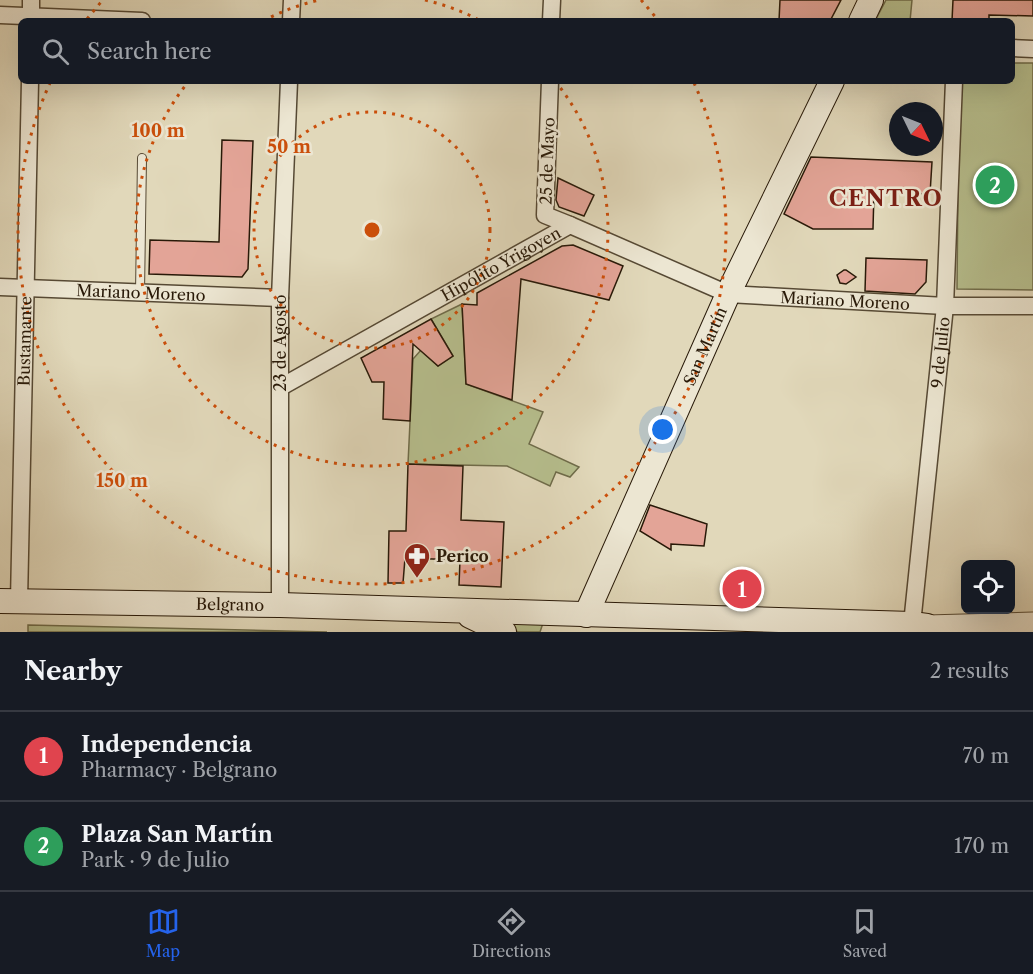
<!DOCTYPE html>
<html lang="en">
<head>
<meta charset="utf-8">
<style>
	:root { --surface:#171b24; --page:#242831; --text:#f1f3f6; --muted:#9ea1a6; --line:#363941; --accent:#2563eb }
	body { margin:0; font-family:"Libre Caslon Text",serif; background:var(--page); color:var(--text) }
	.controls { position:absolute; right:18px; bottom:18px; display:grid; overflow:hidden; border-radius:9px; box-shadow:0 6px 24px #0002 }
	.controls button { width:54px; height:54px; display:grid; place-items:center; padding:0; border:0; border-bottom:2px solid var(--line); background:var(--surface); color:var(--text); font:30px sans-serif }
	.compass { position:absolute; left:889px; top:102px; width:54px; height:54px; border-radius:50%; background:var(--surface); box-shadow:0 6px 24px #0002; rotate:133deg }
	.you { position:absolute; left:663px; top:430px; width:21px; height:21px; margin:-15px; border:4px solid #fff; border-radius:50%; background:#1a73e8; box-shadow:0 0 0 9px #1a73e833 }
	.badge { display:grid; place-items:center; width:39px; height:39px; border-radius:50%; background:var(--accent); color:#fff; font-size:20px; font-weight:700 }
	.pin { position:absolute; translate:-50% -50%; border:3px solid #fff; box-shadow:0 2px 6px #0006 }
	.list { margin:0; padding:0; list-style:none }
	h2 { display:flex; justify-content:space-between; align-items:center; height:78px; margin:0; padding:0 24px; font-size:26px }
	h2 small { font-size:20px; font-weight:400; color:var(--muted) }
	.list li { display:grid; grid-template-columns:39px 1fr auto; gap:18px; align-items:center; box-sizing:border-box; height:90px; padding:0 24px; border-top:2px solid var(--line) }
	.list b { display:block; font-size:22px; white-space:nowrap }
	.list p { margin:0; font-size:20px; white-space:nowrap; color:var(--muted) }
	.list em { font-size:20px; font-style:normal; color:var(--muted) }
	.icon { flex:none; width:33px; height:33px; fill:none; stroke:currentColor; stroke-width:2; stroke-linecap:round; stroke-linejoin:round }
	.map { position:relative; flex:none; width:1033px; height:632px; overflow:hidden }
	.search { position:absolute; background:var(--surface); box-shadow:0 6px 24px #0002; left:18px; right:18px; top:18px; height:66px; display:flex; align-items:center; gap:15px; box-sizing:border-box; padding:0 21px; border-radius:9px; color:var(--muted); font-size:22px }
	.sheet { height:258px; background:var(--surface) }
	nav { display:flex; justify-content:space-around; align-items:center; box-sizing:border-box; height:84px; border-top:2px solid var(--line); background:var(--surface); font-size:16px; color:var(--muted) }
	nav a { display:grid; justify-items:center; gap:3px }
	nav .on { color:var(--accent) }
	.map>svg:first-child { display:block }
	.green { fill:#b6be8d; stroke:#6f6c4a; stroke-width:1.5 }
	.building { fill:#e3a497; stroke:#281908; stroke-width:1.5 }
	.lines { fill:none; stroke-linecap:round; stroke-linejoin:round }
	.service-casing { stroke:#564934; stroke-width:10 }
	.minor-casing { stroke:#564934; stroke-width:19 }
	.tertiary-casing { stroke:#564934; stroke-width:23 }
	.secondary-casing { stroke:#281908; stroke-width:26 }
	.service { stroke:#ece6d2; stroke-width:8 }
	.minor { stroke:#ece6d2; stroke-width:16 }
	.tertiary { stroke:#ece6d2; stroke-width:21 }
	.secondary { stroke:#ece6d2; stroke-width:24 }
	.ring { fill:none; stroke:#cb4f0b; stroke-width:3; stroke-dasharray:3 6 }
	.labels { text-anchor:middle; stroke-width:5; stroke-linejoin:round; paint-order:stroke }
	.street-label { font-size:16px; fill:#281908; stroke:#ece6d2 }
	.poi-label { font-size:16px; font-weight:bold; fill:#281908; stroke:#ece6d2; text-anchor:start }
	.district-label { font-size:22px; font-weight:bold; letter-spacing:1.5px; fill:#7a1f14; stroke:#ece6d2 }
	.centre { fill:#cb4f0b; stroke:#ece6d2; stroke-width:3 }
	.ring-label { font-size:18px; text-anchor:middle; font-weight:bold; fill:#cb4f0b; stroke:#ece6d2; stroke-width:5; stroke-linejoin:round; paint-order:stroke }
</style>
</head>
<body>
<div class="map">
<svg width="1033" height="632" viewBox="0 0 1033 632">
	<rect width="100%" height="100%" fill="#e1d8ba"/>
	<filter id="stains"><feTurbulence type="fractalNoise" baseFrequency=".00333" numOctaves="4"/><feColorMatrix values="0 0 0 0 .2 0 0 0 0 .09 0 0 0 0 .02 0 0 0 .5 -.17"/></filter>
	<radialGradient id="worn" r=".72"><stop offset=".6" stop-color="#630" stop-opacity="0"/><stop offset="1" stop-color="#630" stop-opacity=".3"/></radialGradient>
	<g class="green">
		<path d="M886 0H912L910 21H875Z"/>
		<path d="M1012 63H1033V290L957 289 959 81H1012Z"/>
		<path d="M462 304 466 384 543 412 529 444 579 467 570 477 556 472 550 486 507 466 408 464 413 359 421 350 438 366 453 356 431 319Z"/>
		<path d="M545 617 540 632H518L498 618Z"/>
		<path d="M28 625 327 632H28Z"/>
	</g>
	<g class="building">
		<path d="M780 0H841L830 21H779Z"/>
		<path d="M953 0H1033V16L989 15V21H952Z"/>
		<path d="M222 140 253 141 248 269 242 277 149 274 150 240 219 242Z"/>
		<path d="M811 157 932 162 930 194 874 192 873 229H813L784 214Z"/>
		<path d="M558 178 594 195 584 216 559 207 556 200Z"/>
		<path d="M573 245 623 266 609 300 521 279 512 400 466 384 462 304 477 305V293L562 246Z"/>
		<path d="M866 258 927 260 926 282 915 294 865 291Z"/>
		<path d="M844 270H846L856 277 846 284 840 283 837 275Z"/>
		<path d="M431 319 453 356 438 366 413 344 410 421 383 419 384 382H372L361 358Z"/>
		<path d="M408 464 463 466 461 520 504 522 501 587 459 585 460 560 405 558 403 583H388L389 531H406Z"/>
		<path d="M650 505 707 524 704 546 671 544V550L640 531Z"/>
	</g>
	<g class="lines">
		<g class="service-casing">
			<path id="service" d="M140 293 142 158"/>
		</g>
		<g class="minor-casing">
			<g id="minor">
				<path d="M0 15 142 21"/>
				<path d="M31 21V0"/>
				<path d="M291 21 292 0"/>
				<path d="M551 21 552 0"/>
				<path d="M1012 48 1033 49"/>
				<path d="M550 81 545 215 570 225"/>
				<path id="s1" d="M0 287 280 298"/>
				<path id="s2" d="M281 387 570 225 728 294 945 306H1033"/>
				<path id="s3" d="M19 601 30 81"/>
				<path id="s4" d="M280 605V298L289 81"/>
				<path id="s5" d="M912 624 945 306 954 81"/>
			</g>
		</g>
		<g class="tertiary-casing">
			<path id="tertiary" d="M927 626 1033 623"/>
		</g>
		<g class="secondary-casing">
			<g id="secondary">
				<path d="M861 21 871 0"/>
				<path id="s6" d="M0 601 280 605 912 624 927 626V632"/>
				<path id="s7" d="M586 615 728 294 832 81"/>
				<path d="M470 616 504 632"/>
			</g>
		</g>
		<use href="#service" class="service"/>
		<use href="#minor" class="minor"/>
		<use href="#tertiary" class="tertiary"/>
		<use href="#secondary" class="secondary"/>
	</g>
	<g class="ring">
		<circle cx="372" cy="230" r="118"/>
		<path d="M263 21A236 236 0 0 1 319 0M425 0A236 236 0 0 1 481 21M555 81A236 236 0 1 1 189 81"/>
		<path d="M87 19A354 354 0 0 1 103 0M641 0A354 354 0 0 1 657 19M694 83A354 354 0 1 1 50 83"/>
	</g>
	<defs>
		<g id="pharmacy-pin" transform="scale(1.35)"><path d="M0 17L-7.5 6A9.5 9.5 0 1 1 7.5 6Z" fill="#8f2418" stroke="#ece6d2"/><path d="M-2-6h4v4h4v4h-4v4h-4v-4h-4v-4h4Z" fill="#fff"/></g>
	</defs>
	<g fill-rule="evenodd">
		<use href="#pharmacy-pin" x="417" y="556"/>
	</g>
	<g class="labels">
		<g class="street-label">
			<text transform="translate(547 161) rotate(-88)" y="6">25 de Mayo</text>
			<text dy="6" stroke="none"><textPath href="#s2" startOffset="252">Hipólito Yrigoyen</textPath></text>
			<text dy="6" stroke="none"><textPath href="#s1" startOffset="141">Mariano Moreno</textPath></text>
			<text dy="6" stroke="none"><textPath href="#s2" startOffset="621">Mariano Moreno</textPath></text>
			<text dy="6" stroke="none"><textPath href="#s3" startOffset="260">Bustamante</textPath></text>
			<text dy="6" stroke="none"><textPath href="#s4" startOffset="262">23 de Agosto</textPath></text>
			<text dy="6" stroke="none"><textPath href="#s7" startOffset="294">San Martín</textPath></text>
			<text dy="6" stroke="none"><textPath href="#s5" startOffset="273">9 de Julio</textPath></text>
			<text dy="6" stroke="none"><textPath href="#s6" startOffset="230">Belgrano</textPath></text>
		</g>
		<g class="poi-label">
			<text x="436" y="562">Perico</text>
		</g>
		<g class="district-label">
			<text x="886" y="206">CENTRO</text>
		</g>
	</g>
	<circle cx="372" cy="230" r="9" class="centre"/>
	<g class="ring-label">
		<text x="158" y="137">100 m</text>
		<text x="289" y="153">50 m</text>
		<text x="122" y="487">150 m</text>
	</g>
	<rect width="100%" height="100%" filter="url(#stains)"/>
	<rect width="100%" height="100%" fill="url(#worn)"/>
</svg>
<div class="controls">
<button><svg class="icon" aria-label="locate" viewBox="0 0 24 24"><circle cx="12" cy="12" r="6"/><path d="M12 2v4M12 18v4M2 12h4M18 12h4"/></svg></button>
</div>
<svg class="compass" viewBox="-18 -18 36 36"><path d="M0-13l5 13h-10z" fill="#e53935"/><path d="M0 13l5-13h-10z" fill="#9ea1a6"/></svg>
<div class="you"></div>
<div class="pin badge" style="left:742px;top:589px;background:#e0444e">1</div>
<div class="pin badge" style="left:995px;top:185px;background:#2e9e5b">2</div>
<div class="search"><svg class="icon" aria-label="search" viewBox="0 0 24 24"><circle cx="10" cy="10" r="6"/><path d="M15 15l6 6"/></svg>Search here</div>
</div>
<section class="sheet">
<h2>Nearby<small>2 results</small></h2>
<ul class="list">
<li><span class="badge" style="background:#e0444e">1</span><div><b>Independencia</b><p>Pharmacy · Belgrano</p></div><em>70 m</em></li>
<li><span class="badge" style="background:#2e9e5b">2</span><div><b>Plaza San Martín</b><p>Park · 9 de Julio</p></div><em>170 m</em></li>
</ul>
</section>
<nav>
<a class="on"><svg class="icon" aria-label="map" viewBox="0 0 24 24"><path d="M3 6l6-2 6 2 6-2v14l-6 2-6-2-6 2zM9 4v14M15 6v14"/></svg>Map</a>
<a><svg class="icon" aria-label="directions" viewBox="0 0 24 24"><path d="M12 3l9 9-9 9-9-9zM9 14v-3h6M13 9l2 2-2 2"/></svg>Directions</a>
<a><svg class="icon" aria-label="saved" viewBox="0 0 24 24"><path d="M7 4h10v16l-5-4-5 4z"/></svg>Saved</a>
</nav>
</body>
</html>
